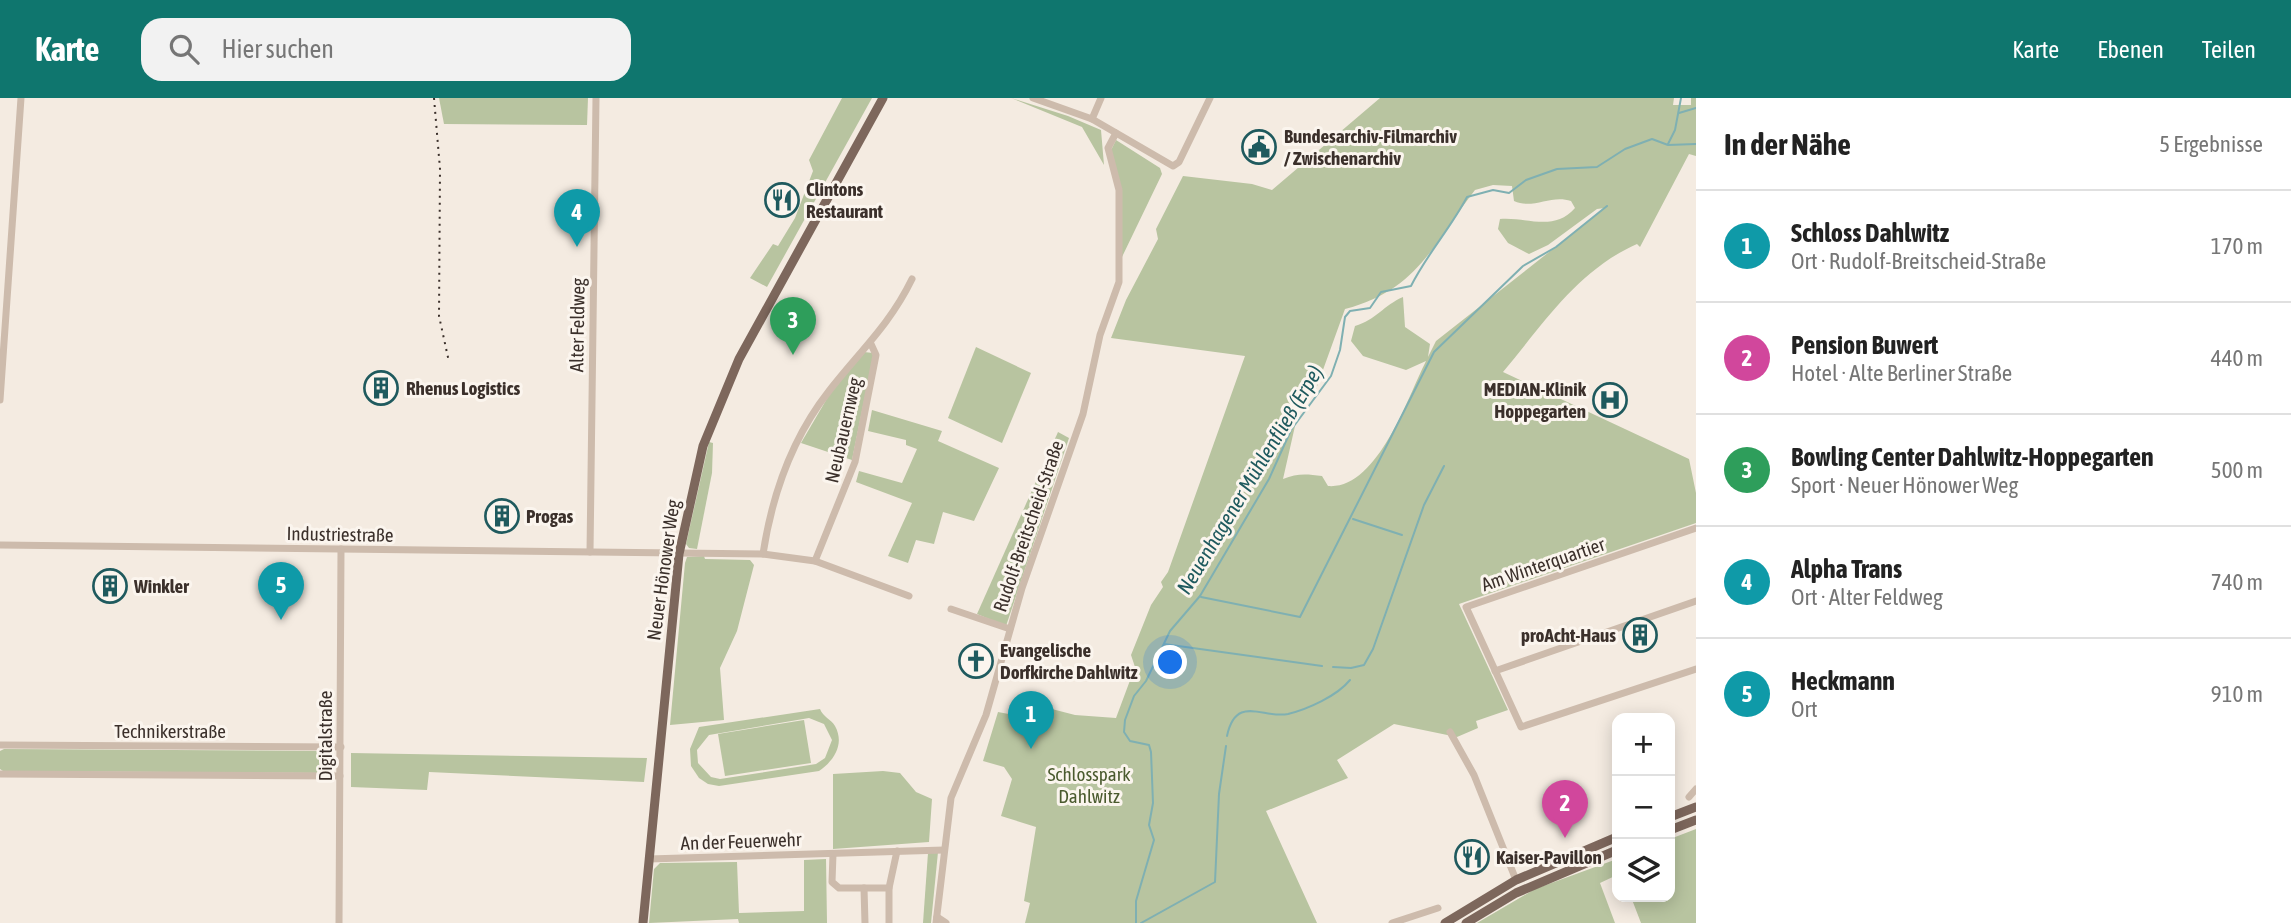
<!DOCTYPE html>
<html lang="de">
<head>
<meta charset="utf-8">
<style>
	:root { --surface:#fff; --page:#f2f2f2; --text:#222; --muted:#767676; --line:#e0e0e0; --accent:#0f766e }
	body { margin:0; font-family:"Asap Condensed",sans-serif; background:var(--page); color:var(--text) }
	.controls { position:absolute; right:21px; bottom:21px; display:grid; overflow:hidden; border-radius:14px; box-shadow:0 4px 18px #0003 }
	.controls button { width:63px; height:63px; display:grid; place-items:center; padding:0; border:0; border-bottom:2px solid var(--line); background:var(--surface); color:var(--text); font:35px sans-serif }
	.you { position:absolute; left:1171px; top:565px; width:24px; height:24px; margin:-18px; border:5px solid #fff; border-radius:50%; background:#1a73e8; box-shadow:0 0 0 10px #1a73e833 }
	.badge { display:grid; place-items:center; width:46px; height:46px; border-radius:50%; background:var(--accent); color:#fff; font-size:23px; font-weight:700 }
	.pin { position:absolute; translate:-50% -58px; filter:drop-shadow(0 2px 4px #0008) }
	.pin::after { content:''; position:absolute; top:37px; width:24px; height:21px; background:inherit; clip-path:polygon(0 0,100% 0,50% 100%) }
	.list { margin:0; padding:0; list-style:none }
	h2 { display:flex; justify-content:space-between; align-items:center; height:91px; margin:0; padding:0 28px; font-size:30px }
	h2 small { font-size:23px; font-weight:400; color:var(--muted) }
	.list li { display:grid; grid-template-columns:46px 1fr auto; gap:21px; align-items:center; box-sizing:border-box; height:112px; padding:0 28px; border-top:2px solid var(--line) }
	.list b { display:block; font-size:26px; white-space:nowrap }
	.list p { margin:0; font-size:23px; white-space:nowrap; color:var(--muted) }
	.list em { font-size:23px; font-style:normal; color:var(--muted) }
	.icon { flex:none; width:38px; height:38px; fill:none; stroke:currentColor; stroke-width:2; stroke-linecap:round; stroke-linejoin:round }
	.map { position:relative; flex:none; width:1696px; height:825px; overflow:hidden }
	header { display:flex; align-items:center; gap:42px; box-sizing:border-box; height:98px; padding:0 35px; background:var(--accent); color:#fff }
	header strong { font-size:33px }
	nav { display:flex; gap:38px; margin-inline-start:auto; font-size:24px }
	.search { width:490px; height:63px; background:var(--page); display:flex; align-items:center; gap:18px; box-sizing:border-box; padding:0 24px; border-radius:21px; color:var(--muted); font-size:26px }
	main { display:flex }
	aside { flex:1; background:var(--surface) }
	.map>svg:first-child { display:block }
	.green { fill:#b8c4a0; fill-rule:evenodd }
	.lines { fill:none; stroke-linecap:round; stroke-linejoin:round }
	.stream { stroke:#7fb0b2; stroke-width:2 }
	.minor { stroke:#cdbbac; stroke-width:7 }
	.major { stroke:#7d675c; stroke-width:9 }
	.rail { stroke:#3b302b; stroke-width:2; stroke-dasharray:2 5; stroke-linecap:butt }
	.labels { text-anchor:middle; stroke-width:6; stroke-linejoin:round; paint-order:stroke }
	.poi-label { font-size:19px; font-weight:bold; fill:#3b302b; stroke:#fbf5ee; text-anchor:start }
	.street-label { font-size:19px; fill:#3b302b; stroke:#fbf5ee }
	.park-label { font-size:19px; fill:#4a5a2e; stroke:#fbf5ee }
	.water-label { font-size:21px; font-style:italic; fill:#1f5a5e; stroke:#fbf5ee }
</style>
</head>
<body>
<header>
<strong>Karte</strong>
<div class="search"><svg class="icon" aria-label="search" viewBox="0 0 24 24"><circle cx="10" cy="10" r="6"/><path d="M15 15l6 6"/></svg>Hier suchen</div>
<nav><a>Karte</a><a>Ebenen</a><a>Teilen</a></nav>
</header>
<main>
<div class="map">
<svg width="1696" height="825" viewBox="0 0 1696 825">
	<rect width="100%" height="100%" fill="#f4ebe1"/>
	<g class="green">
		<path d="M439 0H588L587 27 444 26Z"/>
		<path d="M842 0H872L767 189 750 180 773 146 778 148 795 120 813 73 809 62Z"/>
		<path d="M1011 0 1068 18 1101 32 1104 67 1082 29Z"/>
		<path d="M1380 0H1674L1673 7H1691V0H1696V58L1689 56 1640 149 1637 146C1578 172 1544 225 1503 274L1689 361 1696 395V425L1459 506 1508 612 1476 623 1478 630 1457 639 1394 626 1337 662 1348 680 1266 713 1317 825H1025L1030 805 1024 803 1036 729 1001 718 1012 681 1004 669 983 663 998 614 1045 623 1048 610 1075 617 1116 620 1135 569 1131 557 1151 507 1163 489 1161 484 1168 474 1245 258 1111 240 1126 202 1158 141 1156 131 1183 78 1252 86 1272 92ZM1493 87 1512 88 1514 103C1533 112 1551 96 1571 103L1575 110C1554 134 1529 119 1500 121L1498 131 1508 145 1529 156 1548 147 1597 111 1605 110 1436 243 1428 259 1430 246 1405 229 1403 199C1384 207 1376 222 1355 228L1351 243 1363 258 1406 272 1426 263C1407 301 1377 392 1328 388L1322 378C1307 376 1297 375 1283 381L1295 328 1293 312 1315 294 1345 211C1418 192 1433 146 1475 92Z"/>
		<path d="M1116 42 1160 70 1162 76 1122 159V102L1111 52Z"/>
		<path d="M976 249 1031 275 1002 345 948 320Z"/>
		<path d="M864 254 873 255V259L852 362 801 345 832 292Z"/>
		<path d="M872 312 942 333 938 343 999 370 974 423 943 414 934 446 916 442 908 465 888 458 912 405 856 384 859 373 902 385 917 351 906 347V342L868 333Z"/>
		<path d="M1058 334 1069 340 1006 528 977 516Z"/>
		<path d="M709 344 713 345 712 375 697 451 689 450 686 446Z"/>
		<path d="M704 458 705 461 750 462 754 467 737 533 720 570 724 622 670 627 685 465 687 459Z"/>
		<path d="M820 611C823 619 831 621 835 628 845 646 834 663 819 673L719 688 708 686 699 680 691 668 690 651 699 629ZM809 620 824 626 832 642 825 660 816 666 720 681 711 679 698 665 697 652 709 637Z"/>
		<path d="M804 622 811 665 725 678 718 636Z"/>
		<path d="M4 651 327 653 333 657V672L325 675 3 673 0 671V653Z"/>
		<path d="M351 655 647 660 644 684 429 674 427 692 351 689Z"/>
		<path d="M883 673 900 675 916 694 932 701 929 744 833 751V676Z"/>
		<path d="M1696 731V825H1641L1631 799H1670V741Z"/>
		<path d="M938 754 931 825H923L928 755Z"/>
		<path d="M826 761 827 825H739L738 821 649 825 654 771 660 765 737 764 739 815 804 813V762Z"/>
		<path d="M1617 761V777L1600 785 1615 825H1477L1535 791Z"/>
	</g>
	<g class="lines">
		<g class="stream">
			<path d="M1679 15 1696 10"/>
			<path d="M1668 46 1675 32 1681 0"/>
			<path d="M1353 421 1402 437"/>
			<path d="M1201 499 1300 519 1434 254 1523 168 1556 149 1607 108"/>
			<path d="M1164 546 1322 568"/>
			<path d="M1333 569 1351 570 1364 567 1373 551 1424 407 1444 368"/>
			<path d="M1227 638C1236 596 1263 621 1288 616 1308 611 1337 598 1350 582"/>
			<path d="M1136 825V803L1154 742 1149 727 1153 705 1151 654 1149 647 1130 643 1124 634 1125 622 1134 598 1146 583 1170 533 1200 498 1269 381 1291 332 1331 278 1340 252 1345 219 1350 213 1370 210 1381 194 1411 188C1427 156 1450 131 1467 99L1493 92 1509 95 1526 82 1557 71 1597 69 1625 51 1652 41 1668 47 1696 46"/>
			<path d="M1141 825 1215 784 1219 696 1226 648"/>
		</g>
		<g class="minor">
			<path d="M1033 0 1092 21 1173 68 1179 64 1210 0"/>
			<path d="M1092 21 1101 0"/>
			<path d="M0 302 21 0"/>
			<path d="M1696 430 1466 509 1521 629 1696 571"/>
			<path d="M0 447 763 456 815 463 909 498"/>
			<path d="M590 454 596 0"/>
			<path d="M763 456C772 397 792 340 829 293 860 253 889 228 912 181"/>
			<path d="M815 463 855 364 876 257 871 246"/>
			<path d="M951 511 1010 531"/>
			<path d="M1495 573 1696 503"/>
			<path d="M1450 634 1474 677 1516 782"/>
			<path d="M0 647 341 649"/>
			<path d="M0 676 340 678"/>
			<path d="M1689 699 1696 691"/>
			<path d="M833 756 832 784 839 790H889L897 753"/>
			<path d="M649 761 944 752"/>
			<path d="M864 790 865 825"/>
			<path d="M889 790V825"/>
			<path d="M937 819 946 825"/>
			<path d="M339 825 341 451"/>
			<path d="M936 825 951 700 986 617 1022 490 1083 316 1100 237 1119 184V92L1108 50 1116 35"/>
			<path d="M1392 825 1438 810"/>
		</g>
		<g class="major">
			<path d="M1670 719 1696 709"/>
			<path d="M1670 732 1696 722"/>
			<path d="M643 825 679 456 703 348 739 261 883 0"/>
			<path d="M1445 825 1516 782 1617 739"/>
			<path d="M1466 825 1516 795 1617 752"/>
		</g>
		<path class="rail" d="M434 0 440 71 439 218 449 264"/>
	</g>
	<defs>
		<g id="civic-ring" transform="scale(1.75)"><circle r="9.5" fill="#fbf5ee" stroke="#1f5a5e" stroke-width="1.5"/><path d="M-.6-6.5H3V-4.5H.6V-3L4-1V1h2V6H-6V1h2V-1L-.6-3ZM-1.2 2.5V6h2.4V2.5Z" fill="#1f5a5e"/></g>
		<g id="restaurant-ring" transform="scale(1.75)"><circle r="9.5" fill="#fbf5ee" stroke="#1f5a5e" stroke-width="1.5"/><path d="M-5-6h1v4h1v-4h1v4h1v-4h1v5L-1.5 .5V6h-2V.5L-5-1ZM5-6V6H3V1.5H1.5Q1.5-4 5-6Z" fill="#1f5a5e"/></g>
		<g id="building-ring" transform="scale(1.75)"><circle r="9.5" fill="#fbf5ee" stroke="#1f5a5e" stroke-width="1.5"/><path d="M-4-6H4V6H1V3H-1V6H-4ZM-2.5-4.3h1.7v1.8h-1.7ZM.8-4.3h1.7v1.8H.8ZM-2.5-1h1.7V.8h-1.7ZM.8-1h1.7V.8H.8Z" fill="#1f5a5e"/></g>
		<g id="hospital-ring" transform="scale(1.75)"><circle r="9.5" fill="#fbf5ee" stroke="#1f5a5e" stroke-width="1.5"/><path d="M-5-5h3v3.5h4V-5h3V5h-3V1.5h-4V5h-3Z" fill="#1f5a5e"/></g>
		<g id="church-ring" transform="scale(1.75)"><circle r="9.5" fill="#fbf5ee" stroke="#1f5a5e" stroke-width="1.5"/><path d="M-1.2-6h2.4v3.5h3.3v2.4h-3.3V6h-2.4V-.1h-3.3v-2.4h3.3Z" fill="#1f5a5e"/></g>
	</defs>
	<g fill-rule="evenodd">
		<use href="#civic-ring" x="1259" y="49"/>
		<use href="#restaurant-ring" x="782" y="102"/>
		<use href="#building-ring" x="381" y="290"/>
		<use href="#hospital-ring" x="1610" y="302"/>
		<use href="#building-ring" x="502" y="418"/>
		<use href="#building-ring" x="110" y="488"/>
		<use href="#building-ring" x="1640" y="537"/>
		<use href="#church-ring" x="976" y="563"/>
		<use href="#restaurant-ring" x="1472" y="759"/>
	</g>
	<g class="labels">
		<g class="poi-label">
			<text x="1284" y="45">Bundesarchiv-Filmarchiv<tspan x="1284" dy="22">/ Zwischenarchiv</tspan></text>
			<text x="806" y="98">Clintons<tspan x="806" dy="22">Restaurant</tspan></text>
			<text x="406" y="297">Rhenus Logistics</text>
			<text x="1586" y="298" text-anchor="end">MEDIAN-Klinik<tspan x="1586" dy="22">Hoppegarten</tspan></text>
			<text x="526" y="425">Progas</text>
			<text x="134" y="495">Winkler</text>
			<text x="1616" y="544" text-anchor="end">proAcht-Haus</text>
			<text x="1000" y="559">Evangelische<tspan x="1000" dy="22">Dorfkirche Dahlwitz</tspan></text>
			<text x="1496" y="766">Kaiser-Pavillon</text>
		</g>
		<g class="street-label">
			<text transform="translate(577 227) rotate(-89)" y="7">Alter Feldweg</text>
			<text transform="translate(843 332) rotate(-77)" y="7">Neubauernweg</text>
			<text transform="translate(1028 428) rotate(-71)" y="7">Rudolf-Breitscheid-Straße</text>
			<text transform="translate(340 436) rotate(1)" y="7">Industriestraße</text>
			<text transform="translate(1543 466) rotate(-19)" y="7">Am Winterquartier</text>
			<text transform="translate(663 472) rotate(-82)" y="7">Neuer Hönower Weg</text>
			<text x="170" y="640">Technikerstraße</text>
			<text transform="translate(325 638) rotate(-90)" y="7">Digitalstraße</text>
			<text transform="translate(741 743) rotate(-2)" y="7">An der Feuerwehr</text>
		</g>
		<g class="park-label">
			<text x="1089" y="683">Schlosspark<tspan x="1089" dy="22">Dahlwitz</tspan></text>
		</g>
		<g class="water-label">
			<text transform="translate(1250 382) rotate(-59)" y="7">Neuenhagener Mühlenfließ (Erpe)</text>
		</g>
	</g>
</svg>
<div class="controls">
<button>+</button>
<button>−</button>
<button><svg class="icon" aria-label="layers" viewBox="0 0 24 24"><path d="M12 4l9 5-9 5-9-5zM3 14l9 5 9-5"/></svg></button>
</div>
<div class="you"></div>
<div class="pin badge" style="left:1031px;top:651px;background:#0f9aa8">1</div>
<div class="pin badge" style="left:1565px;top:740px;background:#d1479c">2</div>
<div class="pin badge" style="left:793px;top:257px;background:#2e9e5b">3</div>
<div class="pin badge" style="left:577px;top:149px;background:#0f9aa8">4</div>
<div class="pin badge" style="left:281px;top:522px;background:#0f9aa8">5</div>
</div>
<aside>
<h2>In der Nähe<small>5 Ergebnisse</small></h2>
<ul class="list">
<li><span class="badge" style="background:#0f9aa8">1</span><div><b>Schloss Dahlwitz</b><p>Ort · Rudolf-Breitscheid-Straße</p></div><em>170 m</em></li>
<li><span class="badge" style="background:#d1479c">2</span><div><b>Pension Buwert</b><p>Hotel · Alte Berliner Straße</p></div><em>440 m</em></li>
<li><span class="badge" style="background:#2e9e5b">3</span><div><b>Bowling Center Dahlwitz-Hoppegarten</b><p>Sport · Neuer Hönower Weg</p></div><em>500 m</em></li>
<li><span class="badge" style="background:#0f9aa8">4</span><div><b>Alpha Trans</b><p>Ort · Alter Feldweg</p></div><em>740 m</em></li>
<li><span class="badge" style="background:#0f9aa8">5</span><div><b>Heckmann</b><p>Ort</p></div><em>910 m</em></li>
</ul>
</aside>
</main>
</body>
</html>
